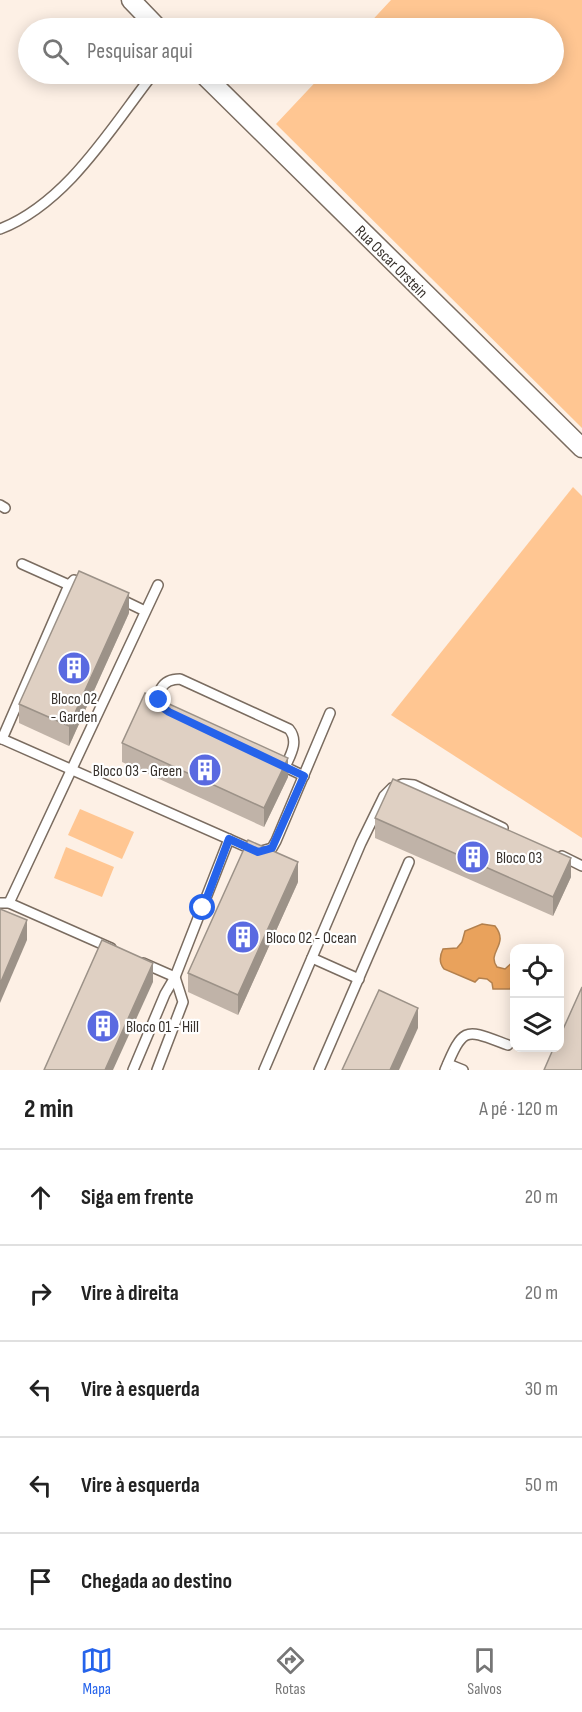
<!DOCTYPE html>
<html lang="pt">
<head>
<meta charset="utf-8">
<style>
	:root { --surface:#fff; --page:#f2f2f2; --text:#222; --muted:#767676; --line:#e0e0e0; --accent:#2563eb }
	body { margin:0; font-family:"Sofia Sans Condensed",sans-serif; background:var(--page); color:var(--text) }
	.controls { position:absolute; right:18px; bottom:18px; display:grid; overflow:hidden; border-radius:12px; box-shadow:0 3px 15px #0003 }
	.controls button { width:54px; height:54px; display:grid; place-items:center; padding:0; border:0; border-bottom:2px solid var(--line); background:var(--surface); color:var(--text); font:30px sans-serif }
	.stop { position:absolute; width:18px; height:18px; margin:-14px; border:4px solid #2563eb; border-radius:50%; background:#fff }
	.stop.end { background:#2563eb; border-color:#fff; box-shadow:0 2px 6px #0008 }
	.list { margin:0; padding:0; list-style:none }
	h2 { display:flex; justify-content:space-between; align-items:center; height:78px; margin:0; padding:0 24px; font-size:26px }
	h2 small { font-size:20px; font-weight:400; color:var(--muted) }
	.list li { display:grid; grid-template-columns:39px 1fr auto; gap:18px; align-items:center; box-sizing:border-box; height:96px; padding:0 24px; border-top:2px solid var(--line) }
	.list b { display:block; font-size:22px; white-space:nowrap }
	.list em { font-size:20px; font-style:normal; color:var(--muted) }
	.icon { flex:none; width:33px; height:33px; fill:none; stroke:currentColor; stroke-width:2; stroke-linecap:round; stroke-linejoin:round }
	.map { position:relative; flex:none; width:582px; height:1070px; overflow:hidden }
	.search { position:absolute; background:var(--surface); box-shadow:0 3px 15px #0003; left:18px; right:18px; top:18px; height:66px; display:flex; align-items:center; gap:15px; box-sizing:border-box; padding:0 21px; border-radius:33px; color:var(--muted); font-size:22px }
	.sheet { height:558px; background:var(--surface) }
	nav { display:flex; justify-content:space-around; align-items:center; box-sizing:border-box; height:84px; border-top:2px solid var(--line); background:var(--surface); font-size:16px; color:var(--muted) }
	nav a { display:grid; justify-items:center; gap:3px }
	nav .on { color:var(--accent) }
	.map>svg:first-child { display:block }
	.green { fill:#ffc692 }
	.water { fill:#e9a25c; stroke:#b3804d; stroke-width:1.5 }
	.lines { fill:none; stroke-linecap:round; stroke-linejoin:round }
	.service-casing { stroke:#7a6c60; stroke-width:12 }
	.minor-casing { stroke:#7a6c60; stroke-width:21 }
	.service { stroke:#fff; stroke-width:9 }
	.minor { stroke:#fff; stroke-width:18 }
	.wall { fill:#c0b3a8 }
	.shaded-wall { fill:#9c9288 }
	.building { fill:#dfd0c3; stroke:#9c9288; stroke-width:1.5 }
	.route { stroke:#2563eb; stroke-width:8 }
	.labels { text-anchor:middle; stroke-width:4.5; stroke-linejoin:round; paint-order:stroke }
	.street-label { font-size:16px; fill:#36302b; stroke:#fff }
	.poi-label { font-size:16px; fill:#36302b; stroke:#fff; text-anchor:start }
</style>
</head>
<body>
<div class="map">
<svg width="582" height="1070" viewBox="0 0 582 1070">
	<rect width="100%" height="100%" fill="#fdf0e5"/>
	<g class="green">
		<path d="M391 0H582V428L276 124 323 74H554V28H365Z"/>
		<path d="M573 487 582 496V838L391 715Z"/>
		<path d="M80 809 134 832 122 859 68 835Z"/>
		<path d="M66 847 114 867 102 897 54 878Z"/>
	</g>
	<path class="water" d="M482 924 495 926C510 945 486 952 497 967L505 969 514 961V979L510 989H493L492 983 487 979 479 978 475 982 444 969C439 963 439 957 443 949L457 948 462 942 465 931Z"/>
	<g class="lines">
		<g class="service-casing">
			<g id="service">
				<path d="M0 229C67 203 111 128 153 74"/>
				<path d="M0 505 5 508"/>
				<path d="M22 564 69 585"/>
				<path d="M120 599 145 611"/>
				<path d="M164 708C153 694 162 679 180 679L289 729C299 741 291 754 285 767"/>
				<path d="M0 738 258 852 272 848 276 841 330 713"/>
				<path d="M2 739 69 585 74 580 85 583"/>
				<path d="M279 764 304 776"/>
				<path d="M562 856 582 866"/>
				<path d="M0 903H9L111 948"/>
				<path d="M9 903 158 585"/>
				<path d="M312 958 359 979"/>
				<path d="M143 963 175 977 183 1002 157 1070"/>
				<path d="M448 1064 463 1070"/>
				<path d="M133 1070 165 994 175 977 229 839"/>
				<path d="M264 1070 361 843 384 796 392 788 403 784 414 785 503 828"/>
				<path d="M319 1070 409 862"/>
				<path d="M445 1070C464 1025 465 1029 508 1045"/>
			</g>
		</g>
		<g class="minor-casing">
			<g id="minor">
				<path d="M131 0 158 28"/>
				<path d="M203 74 582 448"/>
			</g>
		</g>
		<use href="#service" class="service"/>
		<use href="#minor" class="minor"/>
	</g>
	<g class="wall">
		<path d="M129 613 69 746 19 723V704Z"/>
		<path d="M122 743 288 777 264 827 122 762Z"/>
		<path d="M375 818 571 877 553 916 375 838Z"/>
		<path d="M298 882 238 1015 188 992V973Z"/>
	</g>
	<g class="shaded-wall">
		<path d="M129 593V613L69 746V726Z"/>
		<path d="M288 758V777L264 827V808Z"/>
		<path d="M571 858V877L553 916V897Z"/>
		<path d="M298 862V882L238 1015V995Z"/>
		<path d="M27 920V940L0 1003V984Z"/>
		<path d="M153 963V982L113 1070H105Z"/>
		<path d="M418 1008V1028L399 1070H390Z"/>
	</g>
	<g class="building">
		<path d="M79 571 129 593 69 726 19 704Z"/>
		<path d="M145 693 288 758 264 808 122 743Z"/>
		<path d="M393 779 571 858 553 897 375 818Z"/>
		<path d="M248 840 298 862 238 995 188 973Z"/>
		<path d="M0 909 27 920 0 984Z"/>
		<path d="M102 940 153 963 105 1070H44Z"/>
		<path d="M582 987V1070H544L554 1047H560V1036Z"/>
		<path d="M379 990 418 1008 390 1070H342Z"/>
	</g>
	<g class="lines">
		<path class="route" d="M159 700 162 707 169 712 304 776 272 848 258 852 229 839 203 908"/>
	</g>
	<defs>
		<g id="building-disc" transform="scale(1.725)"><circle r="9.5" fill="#5a6ae1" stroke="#fff"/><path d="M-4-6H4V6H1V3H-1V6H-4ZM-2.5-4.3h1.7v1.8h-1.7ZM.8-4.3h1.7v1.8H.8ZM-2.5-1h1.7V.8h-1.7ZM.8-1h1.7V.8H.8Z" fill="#fff"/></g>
	</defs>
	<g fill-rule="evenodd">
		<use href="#building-disc" x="74" y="668"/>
		<use href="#building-disc" x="205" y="770"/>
		<use href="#building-disc" x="473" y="857"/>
		<use href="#building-disc" x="243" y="937"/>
		<use href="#building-disc" x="103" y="1026"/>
	</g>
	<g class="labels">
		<g class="street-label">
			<text transform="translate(392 261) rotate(45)" y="6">Rua Oscar Orstein</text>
		</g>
		<g class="poi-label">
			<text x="74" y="704" text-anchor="middle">Bloco 02<tspan x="74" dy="18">- Garden</tspan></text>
			<text x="182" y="776" text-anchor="end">Bloco 03 - Green</text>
			<text x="496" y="863">Bloco 03</text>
			<text x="266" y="943">Bloco 02 - Ocean</text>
			<text x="126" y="1032">Bloco 01 - Hill</text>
		</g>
	</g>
</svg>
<div class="controls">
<button><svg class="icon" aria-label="locate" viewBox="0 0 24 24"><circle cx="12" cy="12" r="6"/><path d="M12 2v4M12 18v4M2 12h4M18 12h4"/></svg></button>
<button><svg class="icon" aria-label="layers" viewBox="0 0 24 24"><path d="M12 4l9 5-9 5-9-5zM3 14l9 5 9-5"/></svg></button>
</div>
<div class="stop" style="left:203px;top:908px"></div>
<div class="stop end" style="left:159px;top:700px"></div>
<div class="search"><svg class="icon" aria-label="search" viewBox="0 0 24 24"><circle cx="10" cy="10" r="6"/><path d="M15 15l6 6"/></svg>Pesquisar aqui</div>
</div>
<section class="sheet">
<h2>2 min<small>A pé · 120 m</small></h2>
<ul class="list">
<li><svg class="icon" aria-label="ahead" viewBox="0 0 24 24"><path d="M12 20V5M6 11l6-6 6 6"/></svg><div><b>Siga em frente</b></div><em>20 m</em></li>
<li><svg class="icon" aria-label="right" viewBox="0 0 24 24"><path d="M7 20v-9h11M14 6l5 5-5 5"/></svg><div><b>Vire à direita</b></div><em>20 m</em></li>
<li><svg class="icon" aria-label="left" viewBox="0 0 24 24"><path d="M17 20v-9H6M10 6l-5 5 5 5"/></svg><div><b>Vire à esquerda</b></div><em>30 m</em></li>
<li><svg class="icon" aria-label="left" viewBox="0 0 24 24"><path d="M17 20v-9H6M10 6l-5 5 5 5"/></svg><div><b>Vire à esquerda</b></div><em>50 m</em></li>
<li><svg class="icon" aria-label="arrive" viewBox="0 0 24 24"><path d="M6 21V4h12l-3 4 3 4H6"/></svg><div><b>Chegada ao destino</b></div></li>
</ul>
</section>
<nav>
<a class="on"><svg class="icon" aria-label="map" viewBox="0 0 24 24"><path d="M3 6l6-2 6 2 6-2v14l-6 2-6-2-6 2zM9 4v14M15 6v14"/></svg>Mapa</a>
<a><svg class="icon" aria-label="directions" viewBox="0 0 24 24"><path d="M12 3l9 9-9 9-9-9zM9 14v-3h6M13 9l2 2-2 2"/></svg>Rotas</a>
<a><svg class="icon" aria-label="saved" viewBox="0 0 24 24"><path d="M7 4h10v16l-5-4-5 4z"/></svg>Salvos</a>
</nav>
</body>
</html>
